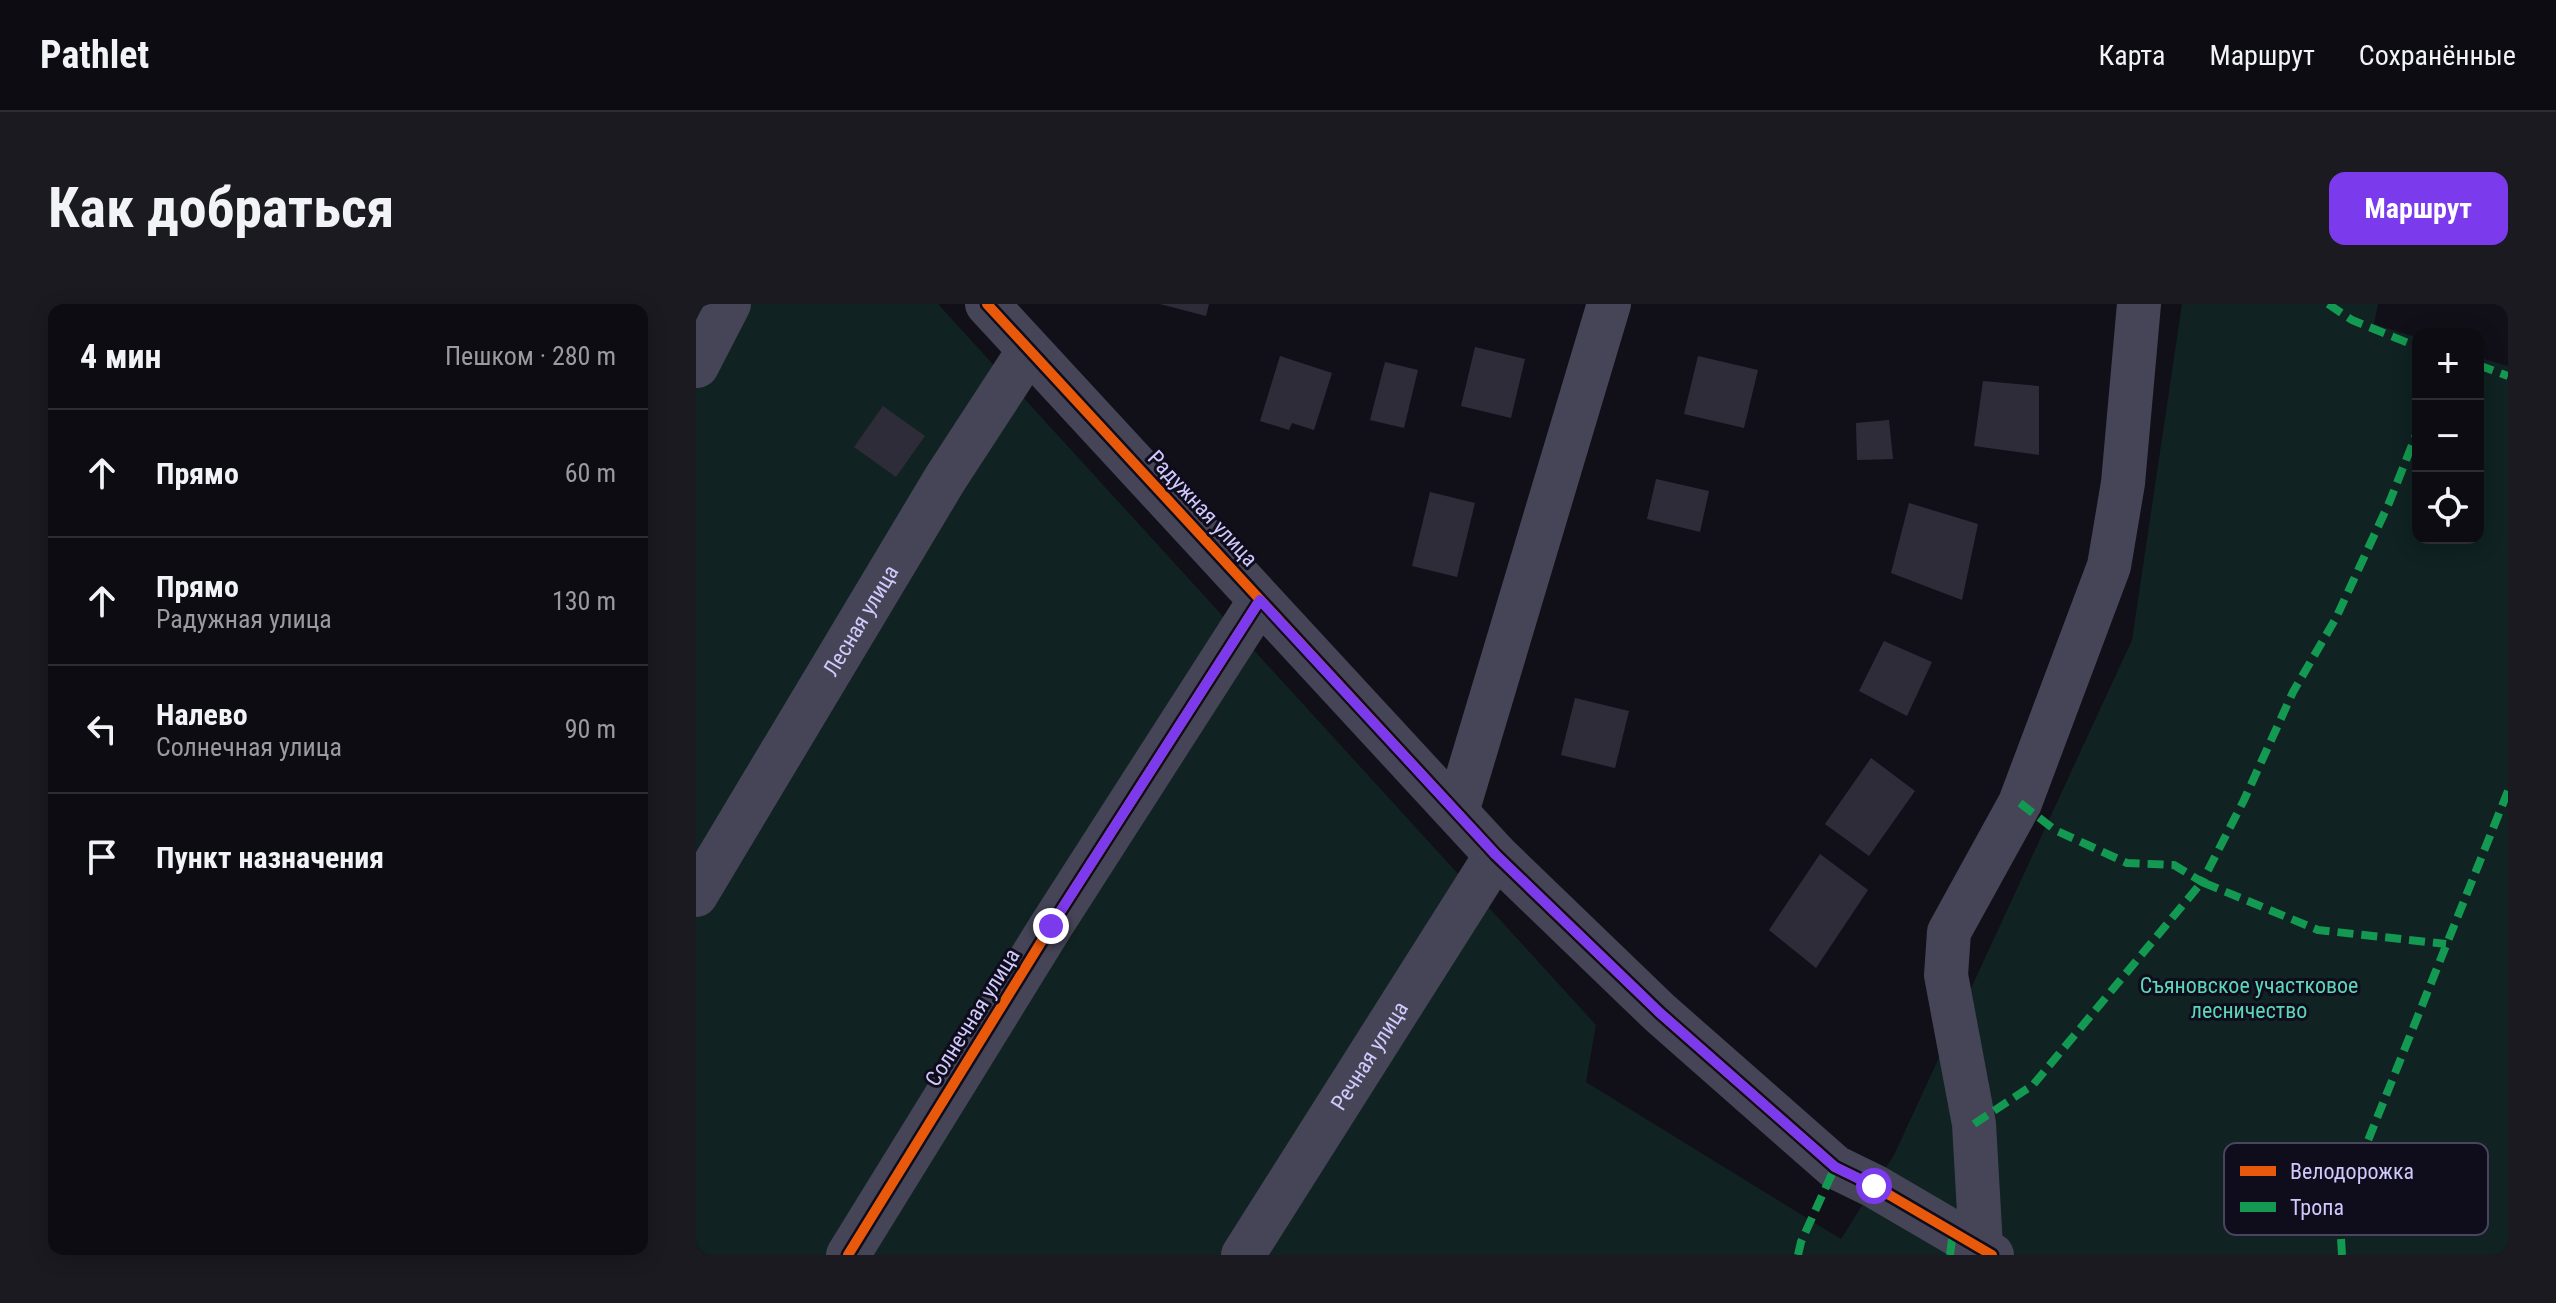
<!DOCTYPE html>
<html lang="ru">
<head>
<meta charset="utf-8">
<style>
	:root { --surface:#0d0c12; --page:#1b1a20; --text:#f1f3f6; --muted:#9a9b9f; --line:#2d2c32; --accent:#7c3aed }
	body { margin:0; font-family:"Roboto Condensed",sans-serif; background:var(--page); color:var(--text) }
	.controls { position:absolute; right:24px; top:24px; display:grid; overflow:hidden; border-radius:16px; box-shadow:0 4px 20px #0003 }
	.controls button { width:72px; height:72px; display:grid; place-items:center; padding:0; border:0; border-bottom:2px solid var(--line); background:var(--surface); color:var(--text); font:40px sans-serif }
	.stop { position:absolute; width:24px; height:24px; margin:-18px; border:6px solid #7c3aed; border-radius:50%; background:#fff }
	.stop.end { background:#7c3aed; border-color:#fff; box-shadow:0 2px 8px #0008 }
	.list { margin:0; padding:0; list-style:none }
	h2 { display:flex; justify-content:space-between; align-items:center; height:104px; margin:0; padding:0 32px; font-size:34px }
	h2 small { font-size:26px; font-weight:400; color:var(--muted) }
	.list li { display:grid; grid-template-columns:52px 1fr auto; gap:24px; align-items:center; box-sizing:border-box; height:128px; padding:0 32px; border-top:2px solid var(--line) }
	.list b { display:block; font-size:30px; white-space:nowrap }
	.list p { margin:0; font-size:26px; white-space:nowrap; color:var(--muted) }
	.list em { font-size:26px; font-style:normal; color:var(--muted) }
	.icon { flex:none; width:44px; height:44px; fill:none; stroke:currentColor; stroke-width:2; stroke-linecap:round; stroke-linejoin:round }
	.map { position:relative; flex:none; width:1812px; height:951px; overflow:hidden; border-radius:16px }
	header { display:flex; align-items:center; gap:48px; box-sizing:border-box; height:112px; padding:0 40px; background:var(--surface); border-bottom:2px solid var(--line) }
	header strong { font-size:38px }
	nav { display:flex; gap:44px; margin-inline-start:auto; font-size:28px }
	.intro { display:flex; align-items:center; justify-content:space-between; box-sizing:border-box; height:192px; padding:0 48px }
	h1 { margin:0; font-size:56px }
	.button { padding:20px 36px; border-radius:16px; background:var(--accent); color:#fff; font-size:28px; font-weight:700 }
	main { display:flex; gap:48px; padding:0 48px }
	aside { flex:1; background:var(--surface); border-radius:16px; box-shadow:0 4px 20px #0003 }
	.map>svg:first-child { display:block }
	.green { fill:#102222 }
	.building { fill:#2f2c3a }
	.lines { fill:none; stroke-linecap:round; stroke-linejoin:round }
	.minor { stroke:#464558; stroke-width:44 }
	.quiet { stroke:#139951; stroke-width:8; stroke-dasharray:16 8; stroke-linecap:butt }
	.cycleway-casing { stroke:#0f0c1b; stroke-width:15 }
	.cycleway { stroke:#e8590c; stroke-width:10 }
	.route { stroke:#7c3aed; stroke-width:10 }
	.labels { text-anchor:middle; stroke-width:6; stroke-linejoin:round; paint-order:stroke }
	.street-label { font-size:22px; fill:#cfc9fc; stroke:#0f0c1b }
	.park-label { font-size:22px; fill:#5bd6b8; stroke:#0f0c1b }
	.key { fill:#0f0c1b; stroke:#49455e; stroke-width:2 }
	.key-label { font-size:22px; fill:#cfc9fc }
</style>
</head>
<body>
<header>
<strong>Pathlet</strong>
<nav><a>Карта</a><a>Маршрут</a><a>Сохранённые</a></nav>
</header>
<div class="intro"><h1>Как добраться</h1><a class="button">Маршрут</a></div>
<main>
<aside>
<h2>4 мин<small>Пешком · 280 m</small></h2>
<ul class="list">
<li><svg class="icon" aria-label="ahead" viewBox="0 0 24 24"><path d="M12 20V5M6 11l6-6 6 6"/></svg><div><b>Прямо</b></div><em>60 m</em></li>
<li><svg class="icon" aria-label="ahead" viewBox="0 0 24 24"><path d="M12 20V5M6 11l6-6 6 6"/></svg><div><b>Прямо</b><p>Радужная улица</p></div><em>130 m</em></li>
<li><svg class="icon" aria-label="left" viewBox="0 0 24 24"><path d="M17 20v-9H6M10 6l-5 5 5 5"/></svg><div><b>Налево</b><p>Солнечная улица</p></div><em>90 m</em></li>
<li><svg class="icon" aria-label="arrive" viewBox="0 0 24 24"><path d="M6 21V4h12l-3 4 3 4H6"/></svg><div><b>Пункт назначения</b></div></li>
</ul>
</aside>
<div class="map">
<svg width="1812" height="951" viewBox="0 0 1812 951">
	<rect width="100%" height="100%" fill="#111018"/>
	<path class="green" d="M0 0H242L900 721 890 778 1145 935 1198 851 1436 336 1486 0H1682L1678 20 1722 34V234H1782V53L1812 62V951H0Z"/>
	<g class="building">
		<path d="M464 0H513L510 12Z"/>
		<path d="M779 43 829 55 815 114 765 102Z"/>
		<path d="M584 52 636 69 618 126 596 119 593 126 564 117Z"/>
		<path d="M1002 52 1062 66 1048 124 988 110Z"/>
		<path d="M689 58 722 66 708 124 674 116Z"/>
		<path d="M1287 77 1343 82V151L1278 142Z"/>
		<path d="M187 102 229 132 200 173 158 143Z"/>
		<path d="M1193 116 1197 155 1161 156 1160 119Z"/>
		<path d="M960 175 1013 187 1004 228 951 215Z"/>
		<path d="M734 188 779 199 761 273 716 262Z"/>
		<path d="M1213 199 1282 220 1266 296 1195 269Z"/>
		<path d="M1188 337 1236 358 1211 412 1163 387Z"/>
		<path d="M879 394 933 407 919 464 865 451Z"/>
		<path d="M1175 454 1219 487 1173 552 1129 520Z"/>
		<path d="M1124 550 1172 586 1120 664 1073 626Z"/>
	</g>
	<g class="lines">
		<g class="minor">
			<path d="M291 0 800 551 964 709 1139 863 1178 882 1296 951"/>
			<path d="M1 62 33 0"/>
			<path d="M761 508 913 0"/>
			<path id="s1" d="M0 591 249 175 333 46"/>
			<path d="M1285 943 1278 820 1250 671 1253 628 1324 499 1413 262 1427 179 1443 0"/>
			<path d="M152 951 355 622 564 296"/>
			<path id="s2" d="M547 951 800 551"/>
		</g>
		<g class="quiet">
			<path d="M1632 0 1656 16 1722 43"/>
			<path d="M1782 61 1812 72"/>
			<path d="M1324 499 1359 526 1431 559 1478 561 1506 578 1548 496 1597 388 1640 314 1693 199 1722 126"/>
			<path d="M1278 820 1337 781 1506 578 1622 626 1750 640"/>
			<path d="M1102 951 1105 938 1139 863"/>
			<path d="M1254 951 1257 927"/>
			<path d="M1646 951 1644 917 1669 844 1812 487"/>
		</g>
		<g class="cycleway-casing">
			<g id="cycleway">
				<path d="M291 0 800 551 964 709 1139 863 1178 882 1296 951"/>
				<path d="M152 951 355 622 564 296"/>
			</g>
		</g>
		<use href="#cycleway" class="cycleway"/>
	</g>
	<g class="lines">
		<path class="route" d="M355 622 564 296 800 551 964 709 1139 863 1178 882"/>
	</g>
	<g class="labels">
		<g class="street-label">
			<text transform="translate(507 204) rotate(47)" y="8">Радужная улица</text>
			<text dy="8" stroke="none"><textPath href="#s1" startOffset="320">Лесная улица</textPath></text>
			<text transform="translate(276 713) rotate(-58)" y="8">Солнечная улица</text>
			<text dy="8" stroke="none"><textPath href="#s2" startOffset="236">Речная улица</textPath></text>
		</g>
		<g class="park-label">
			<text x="1553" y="689">Съяновское участковое<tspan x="1553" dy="25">лесничество</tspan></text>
		</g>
	</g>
	<rect x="1528" y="839" width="264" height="92" rx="12" class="key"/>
	<rect x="1544" y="862" width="36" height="10" fill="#e8590c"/>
	<rect x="1544" y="898" width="36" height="10" fill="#139951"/>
	<g class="key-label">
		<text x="1594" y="875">Велодорожка</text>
		<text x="1594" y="911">Тропа</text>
	</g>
</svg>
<div class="controls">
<button>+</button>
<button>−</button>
<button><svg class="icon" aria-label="locate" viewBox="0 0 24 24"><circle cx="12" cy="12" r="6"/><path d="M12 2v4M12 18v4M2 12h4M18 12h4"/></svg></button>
</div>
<div class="stop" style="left:1178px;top:882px"></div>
<div class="stop end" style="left:355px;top:622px"></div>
</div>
</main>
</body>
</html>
